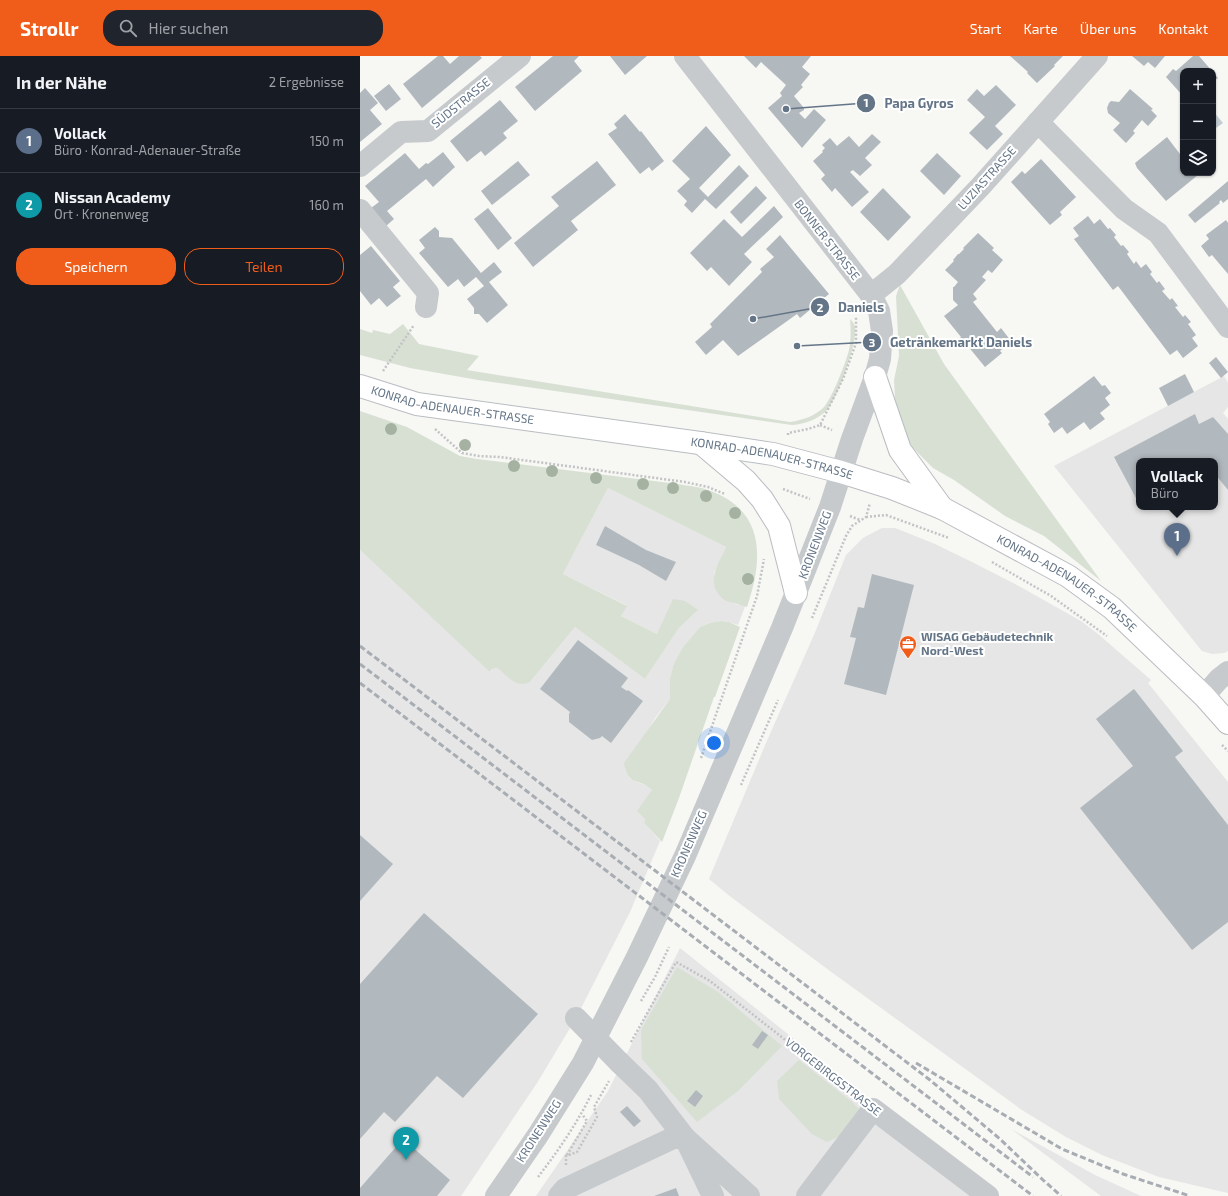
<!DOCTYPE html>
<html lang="de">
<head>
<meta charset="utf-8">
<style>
	:root { --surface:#171b24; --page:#20242c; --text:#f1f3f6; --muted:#9ea1a6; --line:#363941; --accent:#f05d1b }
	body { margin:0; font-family:"Exo 2",sans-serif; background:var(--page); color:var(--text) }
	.controls { position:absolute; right:12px; top:12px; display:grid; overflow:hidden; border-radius:8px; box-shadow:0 1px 3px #0004 }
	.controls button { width:36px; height:36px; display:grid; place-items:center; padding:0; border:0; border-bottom:1px solid var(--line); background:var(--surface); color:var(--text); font:20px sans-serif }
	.you { position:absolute; left:354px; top:687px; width:14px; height:14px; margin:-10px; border:3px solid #fff; border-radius:50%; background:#1a73e8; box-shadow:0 0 0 6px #1a73e833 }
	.badge { display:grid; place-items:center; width:26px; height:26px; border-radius:50%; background:var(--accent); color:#fff; font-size:13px; font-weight:700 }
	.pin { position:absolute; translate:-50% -33px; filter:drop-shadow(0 1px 2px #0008) }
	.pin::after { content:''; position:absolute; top:21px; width:14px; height:12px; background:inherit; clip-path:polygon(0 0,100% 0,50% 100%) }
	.popup { position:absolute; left:776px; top:402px; width:82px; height:52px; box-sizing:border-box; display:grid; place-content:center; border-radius:8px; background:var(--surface); filter:drop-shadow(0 1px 3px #0005); font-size:13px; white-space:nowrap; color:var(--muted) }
	.popup b { font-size:15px; color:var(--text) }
	.popup::after { content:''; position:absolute; left:50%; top:100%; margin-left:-8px; border:8px solid transparent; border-top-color:var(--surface) }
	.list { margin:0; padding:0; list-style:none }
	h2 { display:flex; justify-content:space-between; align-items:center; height:52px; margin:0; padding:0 16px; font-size:17px }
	h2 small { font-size:13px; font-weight:400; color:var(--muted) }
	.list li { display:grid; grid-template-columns:26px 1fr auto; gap:12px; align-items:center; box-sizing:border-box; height:64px; padding:0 16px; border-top:1px solid var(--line) }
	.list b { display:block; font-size:15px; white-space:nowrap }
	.list p { margin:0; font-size:13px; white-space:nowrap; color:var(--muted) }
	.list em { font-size:13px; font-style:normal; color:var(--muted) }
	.actions { display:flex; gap:8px; padding:12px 16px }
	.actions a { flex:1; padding:9px 0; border:1px solid var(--accent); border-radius:16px; text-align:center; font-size:14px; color:var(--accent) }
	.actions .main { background:var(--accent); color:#fff }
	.icon { flex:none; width:22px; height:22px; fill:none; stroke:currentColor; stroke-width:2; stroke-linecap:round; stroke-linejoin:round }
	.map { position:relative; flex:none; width:868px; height:1140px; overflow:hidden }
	header { display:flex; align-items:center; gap:24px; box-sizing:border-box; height:56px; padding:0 20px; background:var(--accent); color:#fff }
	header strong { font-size:19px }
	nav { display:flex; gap:22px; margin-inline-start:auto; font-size:14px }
	.search { width:280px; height:36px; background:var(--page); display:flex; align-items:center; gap:10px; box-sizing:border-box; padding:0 14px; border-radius:16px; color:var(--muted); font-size:15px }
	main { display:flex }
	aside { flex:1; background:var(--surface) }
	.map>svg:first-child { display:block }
	.built { fill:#e5e6e5; fill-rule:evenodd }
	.green { fill:#d8e0d4 }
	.water { fill:#c3cdd2 }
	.building { fill:#b2b9be }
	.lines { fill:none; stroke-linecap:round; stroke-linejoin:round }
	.major-casing { stroke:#b9bdc1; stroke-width:24 }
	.path { stroke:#c2c3c5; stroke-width:2.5; stroke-dasharray:2 2; stroke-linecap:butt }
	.minor { stroke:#c6cacd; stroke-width:22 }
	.major { stroke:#fff; stroke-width:22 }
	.rail { stroke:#a8adb3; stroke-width:3; stroke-dasharray:6 3; stroke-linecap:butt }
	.minor-bridge { stroke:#c6cacd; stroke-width:22 }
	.tree { fill:#a5b2a2 }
	.labels { text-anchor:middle; stroke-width:4; stroke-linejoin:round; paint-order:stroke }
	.street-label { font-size:12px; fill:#647587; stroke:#fff }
	.poi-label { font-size:12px; font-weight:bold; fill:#647587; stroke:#fff; text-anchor:start }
	.leader { fill:none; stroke:#647587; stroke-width:1.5 }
	.callout-dot { fill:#647587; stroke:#fff; stroke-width:1.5 }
	.mark-label { font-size:12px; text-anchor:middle; font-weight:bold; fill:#fff }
	.callout-label { font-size:13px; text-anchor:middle; font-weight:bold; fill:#647587; stroke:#fff; stroke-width:4; stroke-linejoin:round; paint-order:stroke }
</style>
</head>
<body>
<header>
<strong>Strollr</strong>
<div class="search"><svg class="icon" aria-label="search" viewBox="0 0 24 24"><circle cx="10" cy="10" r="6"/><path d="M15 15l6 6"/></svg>Hier suchen</div>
<nav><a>Start</a><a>Karte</a><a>Über uns</a><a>Kontakt</a></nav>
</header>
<main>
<aside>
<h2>In der Nähe<small>2 Ergebnisse</small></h2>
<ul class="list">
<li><span class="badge" style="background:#5c6f8a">1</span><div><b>Vollack</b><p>Büro · Konrad-Adenauer-Straße</p></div><em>150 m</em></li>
<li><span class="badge" style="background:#0f9aa8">2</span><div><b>Nissan Academy</b><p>Ort · Kronenweg</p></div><em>160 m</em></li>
</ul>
<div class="actions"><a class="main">Speichern</a><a>Teilen</a></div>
</aside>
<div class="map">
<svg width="868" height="1140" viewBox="0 0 868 1140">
	<rect width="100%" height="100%" fill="#f7f7f4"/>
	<g class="built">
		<path d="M864 320 868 327V351L863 357 868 363V595L864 597 852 598 842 595 694 410ZM779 405H855V451H779Z"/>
		<path d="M248 432 366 491 354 517 355 531 375 548 385 550 383 556 378 569 369 566 361 565 350 567 340 571 323 591 314 607 310 622V643L295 662 265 713 269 722 276 726 288 730 292 734 284 767 300 785 270 856 216 962 177 1027 101 1140H0V494L131 616 132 613 137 612 155 626H170L215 571 285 623 319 572 336 556 297 578 261 560 266 549 203 518Z"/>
		<path d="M522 472H535L575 488 612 506 655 528 721 565 738 578 791 624 788 627 868 726V1137L799 1121 742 1099 706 1081 662 1054 470 915 371 841 349 823 406 687 454 579 486 499 503 482Z"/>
		<path d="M320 892 631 1140H176L248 1035Z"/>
		<path d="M651 1073 735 1119 781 1140H741Z"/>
	</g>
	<g class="green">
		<path d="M540 229 584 308 741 525 684 480 645 460 594 424 573 412 553 392 541 372 535 343 534 324 539 300 536 240Z"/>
		<path d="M490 263C492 265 494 267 495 271 498 286 478 341 468 353 459 363 445 368 432 369L118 324 50 312 0 299V273L12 277 13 274 30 278 43 268 59 288 119 300 107 314 430 366C443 364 455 360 464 351 472 342 486 306 489 294 491 284 491 273 490 263Z"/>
		<path d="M0 355 47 371 100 400 117 403 318 428C329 430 341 431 351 435 406 456 403 504 387 551L364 544C344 527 358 509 366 491L248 432 203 518 267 550 261 560 297 578 313 543 325 545 338 554 319 572 285 623 215 571 170 626C156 633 147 619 137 612L132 613 130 616 0 494Z"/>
		<path d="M361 565 369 566 380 571 355 641H354L319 742 302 786 284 767 285 763 277 755 292 734C279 721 268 732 264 707L310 643V622L314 607 323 591 340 571 350 567Z"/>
		<path d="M317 911 358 936 422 990 378 1035 337 1066 282 1003 281 974Z"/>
		<path d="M439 1004 492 1046 501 1055 482 1079 467 1086 452 1078 419 1043 417 1025Z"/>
	</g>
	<path class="water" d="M853 55 863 67 853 74Z"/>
	<g class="building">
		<path d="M78 0H83L90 8 99 0H120L122 2 62 52 43 28Z"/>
		<path d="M193 0H219L214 5 222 15 175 55 155 31Z"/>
		<path d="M250 0H287L265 19Z"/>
		<path d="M384 0H451L442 11 450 18 441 29 443 31 434 40 444 52V54L439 57 445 63 454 53 466 64 442 92 408 52 422 40 420 37 426 29 401 6 396 12Z"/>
		<path d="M650 0H703L694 9 695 10 677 27 667 17 668 16Z"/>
		<path d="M772 0H805L795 12 788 6 784 10Z"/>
		<path d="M833 0H839L852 15H823V40L806 21 813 13 816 15Z"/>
		<path d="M853 16 858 22 853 26Z"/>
		<path d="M29 28 41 43 26 55 14 40Z"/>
		<path d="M636 29 656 49 635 70 643 78 627 94 609 77 625 61 607 44 617 33 624 40Z"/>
		<path d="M5 32 18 47 10 54 22 68 0 86V37Z"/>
		<path d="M770 33 793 53 791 54 797 60 788 70 782 64 773 75 775 77 766 87 753 74 760 67 748 57 747 52 749 47 751 45 759 46Z"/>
		<path d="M140 44 158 65 143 77 147 82 125 100 121 95 107 106 90 85Z"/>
		<path d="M265 58 280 76 281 75 304 105 292 115 289 111 280 118 248 78 257 72 254 68Z"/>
		<path d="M346 70 371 99 339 132 348 141 379 109 389 120 356 153 345 143 332 157 324 149 327 145 317 135 330 123 312 105Z"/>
		<path d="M512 78 521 86 505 102 512 109 500 120 493 114 490 116 509 136 492 151 475 132 472 136 461 123 465 119 453 105 463 96 462 95 465 92 462 89 470 82 477 90 489 80 499 91Z"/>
		<path d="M807 81 823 102V117H836L838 119 806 145 777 112 775 107Z"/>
		<path d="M83 96 95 111 73 131 66 123 27 155 34 163 26 170 11 152 19 146 5 130 45 97 59 113 66 107 68 108Z"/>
		<path d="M577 97 601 120 584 139 560 115Z"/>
		<path d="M681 103 716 141 700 156 702 159 690 169 651 126 662 115 665 118Z"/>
		<path d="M158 105 170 119 132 149 121 135Z"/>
		<path d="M237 105 256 129 211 165 218 174 173 211 154 187 199 150 191 141Z"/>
		<path d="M868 125V143L863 147 861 144 859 146 860 147 835 167 828 159Z"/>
		<path d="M396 130 407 142 381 168 370 156Z"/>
		<path d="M523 132 551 161 528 185 500 156Z"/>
		<path d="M414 150 423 161 384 198 392 206 369 230 351 211 347 215 330 197 364 163 382 181Z"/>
		<path d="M128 152 152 182 138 194 114 163Z"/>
		<path d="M728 160 734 168 740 163 748 173 750 172 756 179 754 181 761 190 763 189 769 196 767 198 774 208 776 205 781 212 786 208 792 216 790 218 797 227 799 225 805 233 802 235 810 244 812 242 818 250 815 251 823 261 825 259 831 266 828 268 836 279 832 282 838 290 823 302 817 294 810 299 758 230 753 234 714 183 719 180 713 172Z"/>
		<path d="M866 164 868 167V218L852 199 849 201 841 190 849 183 846 179Z"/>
		<path d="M75 171 79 175V181L92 182 121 217 134 206 142 216 129 226 148 249 127 267 119 258H114V252L107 243 124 230 116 221 104 231 98 223 88 231 59 197 65 192 59 184Z"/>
		<path d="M618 177 634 192 632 194 643 204 632 217 628 214 622 221 626 224 613 238 617 243 613 246 637 276 641 272 651 285 640 295 642 297 625 311 607 289 604 292 598 284 601 281 584 260 598 249 593 244V231H594L598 226 585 214 594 205 593 204 598 198H599L604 193 603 192Z"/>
		<path d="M420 179 469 238 440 262 437 258 378 300 363 284 346 299 335 286 352 271 350 268 402 216 400 213 414 201 406 193Z"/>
		<path d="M11 190 40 225 33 231 41 240 27 251 19 242 11 249 0 235V199Z"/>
		<path d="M856 301 868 316 861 322 849 307Z"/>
		<path d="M825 318 834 336 808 350 799 332Z"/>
		<path d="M734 320 742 330 745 329 751 337 745 342 750 349 740 357 745 363 730 374 724 366 707 378 702 371 694 377 688 368 690 366 684 358Z"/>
		<path d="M835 358 839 368 853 361 868 378V434L855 418V405H779V443L777 444 754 401Z"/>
		<path d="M245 470 286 494 316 506 306 525 279 509 236 489Z"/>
		<path d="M512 518 554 529 526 639 484 628 496 582 490 581 498 551 504 552Z"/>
		<path d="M218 584 268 622 261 631 267 635 268 634 283 645 251 687 242 680 240 682 232 684 209 666V658L210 656 180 633Z"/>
		<path d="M774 633 823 695 815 701 868 769V866L832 894 720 752 773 710 736 663Z"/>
		<path d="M0 779 33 808 0 845Z"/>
		<path d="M64 857 178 958 103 1042 77 1020 35 1066 24 1056 0 1083V928Z"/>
		<path d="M402 975 408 979 398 993 392 989Z"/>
		<path d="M336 1034 343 1040 335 1051 327 1045Z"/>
		<path d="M267 1050 281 1065 274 1071 260 1056Z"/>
		<path d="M43 1083 90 1124 77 1140H0V1132Z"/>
		<path d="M316 1132 319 1140H294Z"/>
	</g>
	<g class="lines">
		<g class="major-casing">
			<g id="major">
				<path d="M515 321 540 394 582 452"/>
				<path id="s1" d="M0 330 57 348 340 387 413 398 481 416 532 432 582 452 708 520 752 552 844 640 868 667"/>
				<path d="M341 387 386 425 402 443 419 470 436 537"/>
			</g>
		</g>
		<g class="path">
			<path d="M23 315 54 269"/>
			<path d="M460 369 472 374"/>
			<path d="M75 373 102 397 119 400 139 401 170 405 325 426 348 431 365 438"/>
			<path d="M428 379V377L448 373 460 369 483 323 496 287V260"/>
			<path d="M423 433 450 443"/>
			<path d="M490 460 500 464"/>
			<path d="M506 461 526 459 589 482"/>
			<path d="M632 506 691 540 747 580"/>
			<path d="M452 562 486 480 492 470 506 461 510 447"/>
			<path d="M862 689 868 695"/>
			<path d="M341 702 397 540 404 503"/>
			<path d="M381 729 418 644"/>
			<path d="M281 945 295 921 309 891"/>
			<path d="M271 986 316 906 350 925 497 1040"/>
			<path d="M207 1099 227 1065 222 1058"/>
			<path d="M206 1109V1100L217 1096 237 1061 234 1051 249 1025"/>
			<path d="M178 1121C198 1095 216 1069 231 1039"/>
		</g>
		<g class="minor">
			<path d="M678 66 764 153 798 177 868 271"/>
			<path d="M0 110 41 76 68 75 160 0"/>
			<path d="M0 154 68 237 66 251"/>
			<path d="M511 239 537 218 620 131 737 0"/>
			<path d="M844 640 859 623 868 616"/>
			<path d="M259 1006 288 1034 325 1082 353 1140"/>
			<path d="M136 1140 178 1079 223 1007 277 901 325 800 422 572 470 451 492 383 515 321 520 303 522 275 519 255 511 239 325 0"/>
			<path d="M199 1140 205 1133 313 1082H325L389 1140"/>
			<path d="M447 1140 513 1053 628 1140"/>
		</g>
		<use href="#major" class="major"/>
		<g class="rail">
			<path d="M0 590 570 1024 640 1083 683 1124 701 1140"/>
			<path d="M0 608 673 1121"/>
			<path d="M0 627 673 1140"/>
			<path d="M556 1007 702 1093 763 1118 830 1140"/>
		</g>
		<path class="minor-bridge" d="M216 962 259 1006"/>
	</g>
	<g class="tree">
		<circle cx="31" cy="373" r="6"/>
		<circle cx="105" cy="389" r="6"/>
		<circle cx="154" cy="410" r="6"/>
		<circle cx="192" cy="415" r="6"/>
		<circle cx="236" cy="422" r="6"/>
		<circle cx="283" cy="428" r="6"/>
		<circle cx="313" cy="432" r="6"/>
		<circle cx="346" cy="440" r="6"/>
		<circle cx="375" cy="457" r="6"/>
		<circle cx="388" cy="523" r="6"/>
	</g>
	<defs>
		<g id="office-pin" transform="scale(0.9)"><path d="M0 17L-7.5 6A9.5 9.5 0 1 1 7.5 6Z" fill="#f05d1b" stroke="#fff"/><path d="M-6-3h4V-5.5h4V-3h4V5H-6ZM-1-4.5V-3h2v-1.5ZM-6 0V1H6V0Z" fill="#fff"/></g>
	</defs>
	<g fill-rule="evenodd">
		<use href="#office-pin" x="548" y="588"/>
	</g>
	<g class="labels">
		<g class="street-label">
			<text transform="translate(101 47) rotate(-39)" y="4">SÜDSTRASSE</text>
			<text transform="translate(627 122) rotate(-48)" y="4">LUZIASTRASSE</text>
			<text transform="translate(467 184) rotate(52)" y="4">BONNER STRASSE</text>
			<text dy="4" stroke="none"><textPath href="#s1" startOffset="95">KONRAD-ADENAUER-STRASSE</textPath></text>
			<text dy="4" stroke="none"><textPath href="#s1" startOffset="419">KONRAD-ADENAUER-STRASSE</textPath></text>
			<text transform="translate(455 489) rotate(-69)" y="4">KRONENWEG</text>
			<text dy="4" stroke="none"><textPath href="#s1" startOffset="743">KONRAD-ADENAUER-STRASSE</textPath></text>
			<text transform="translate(329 788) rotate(-66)" y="4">KRONENWEG</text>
			<text transform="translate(473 1021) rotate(38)" y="4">VORGEBIRGSSTRASSE</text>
			<text transform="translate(179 1075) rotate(-57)" y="4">KRONENWEG</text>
		</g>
		<g class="poi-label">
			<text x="561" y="585">WISAG Gebäudetechnik<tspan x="561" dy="14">Nord-West</tspan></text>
		</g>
	</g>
	<path class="leader" d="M426 53L506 47M393 263L460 251M437 290L512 286"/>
	<g class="callout-dot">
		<circle cx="426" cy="53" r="4"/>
		<circle cx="393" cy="263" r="4"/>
		<circle cx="437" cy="290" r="4"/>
		<circle cx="506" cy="47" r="10"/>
		<circle cx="460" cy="251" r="10"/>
		<circle cx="512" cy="286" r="10"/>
	</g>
	<g class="mark-label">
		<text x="506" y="51">1</text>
		<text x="460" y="256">2</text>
		<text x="512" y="291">3</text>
	</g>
	<g class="callout-label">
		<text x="559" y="52">Papa Gyros</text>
		<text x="501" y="256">Daniels</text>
		<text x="601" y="291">Getränkemarkt Daniels</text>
	</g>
</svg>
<div class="controls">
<button>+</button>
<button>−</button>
<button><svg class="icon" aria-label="layers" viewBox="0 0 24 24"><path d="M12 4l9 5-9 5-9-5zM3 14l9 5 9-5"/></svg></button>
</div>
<div class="you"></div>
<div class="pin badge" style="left:817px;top:500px;background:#5c6f8a">1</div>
<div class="popup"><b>Vollack</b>Büro</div>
<div class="pin badge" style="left:46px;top:1104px;background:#0f9aa8">2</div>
</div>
</main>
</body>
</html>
